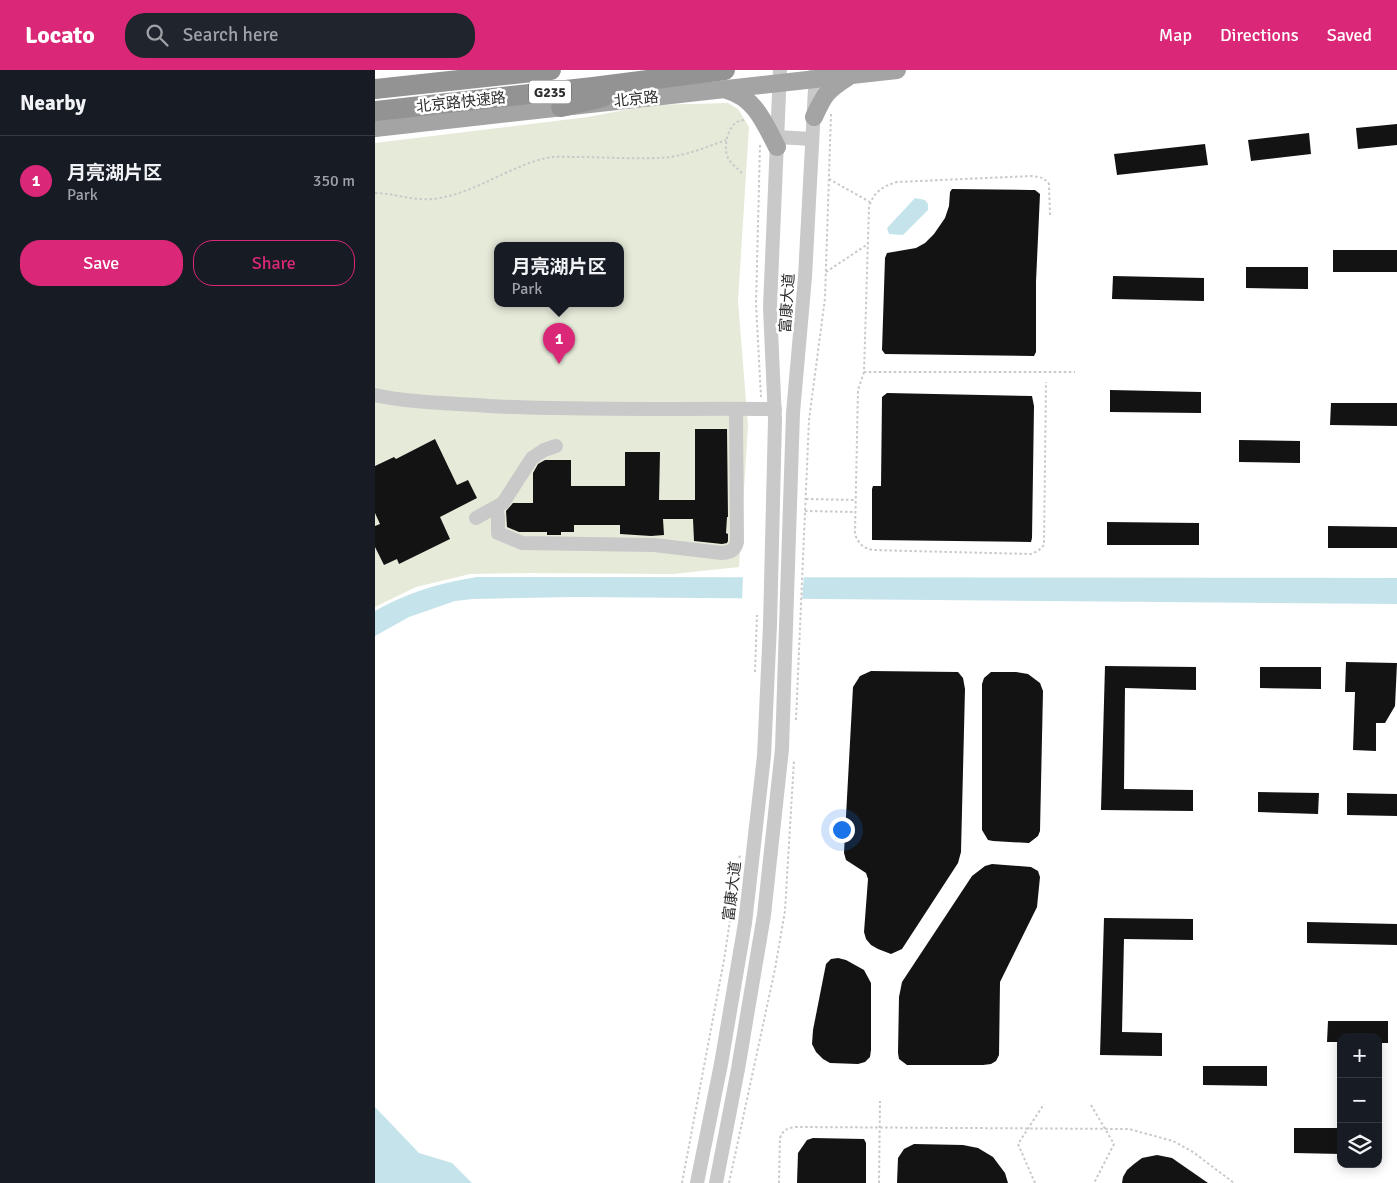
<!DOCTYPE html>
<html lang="en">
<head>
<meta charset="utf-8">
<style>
	:root { --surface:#171b24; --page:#20242c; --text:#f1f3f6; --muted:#9ea1a6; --line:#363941; --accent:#db2777 }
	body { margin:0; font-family:Signika,"Noto Sans SC",sans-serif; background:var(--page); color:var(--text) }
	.controls { position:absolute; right:15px; bottom:15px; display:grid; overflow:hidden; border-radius:10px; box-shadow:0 2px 12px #0003 }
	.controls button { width:45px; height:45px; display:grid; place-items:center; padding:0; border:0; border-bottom:1px solid var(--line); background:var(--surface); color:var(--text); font:25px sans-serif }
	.you { position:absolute; left:466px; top:759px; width:18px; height:18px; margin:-12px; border:4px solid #fff; border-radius:50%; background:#1a73e8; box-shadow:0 0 0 8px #1a73e833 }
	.badge { display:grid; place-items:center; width:32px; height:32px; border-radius:50%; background:var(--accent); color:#fff; font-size:16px; font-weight:700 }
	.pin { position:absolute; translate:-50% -41px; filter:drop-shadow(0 1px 2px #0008) }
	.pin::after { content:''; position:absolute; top:26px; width:18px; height:15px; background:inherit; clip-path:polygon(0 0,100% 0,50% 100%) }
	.popup { position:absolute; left:119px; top:172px; width:130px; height:65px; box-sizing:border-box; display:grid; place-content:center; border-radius:10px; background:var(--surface); filter:drop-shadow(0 1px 4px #0005); font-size:16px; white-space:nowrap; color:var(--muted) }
	.popup b { font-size:19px; color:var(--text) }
	.popup::after { content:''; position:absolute; left:50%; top:100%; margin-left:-10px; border:10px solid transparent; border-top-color:var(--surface) }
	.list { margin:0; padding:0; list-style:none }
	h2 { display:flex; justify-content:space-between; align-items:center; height:65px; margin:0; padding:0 20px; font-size:21px }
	h2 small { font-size:16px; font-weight:400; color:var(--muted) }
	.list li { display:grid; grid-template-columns:32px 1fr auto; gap:15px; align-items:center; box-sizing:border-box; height:90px; padding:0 20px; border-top:1px solid var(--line) }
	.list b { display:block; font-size:19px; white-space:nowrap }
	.list p { margin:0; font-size:16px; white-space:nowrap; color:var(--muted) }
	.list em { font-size:16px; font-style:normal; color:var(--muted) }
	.actions { display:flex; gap:10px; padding:15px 20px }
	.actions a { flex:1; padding:11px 0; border:1px solid var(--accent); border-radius:20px; text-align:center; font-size:18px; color:var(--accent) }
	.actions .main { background:var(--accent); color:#fff }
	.icon { flex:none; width:28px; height:28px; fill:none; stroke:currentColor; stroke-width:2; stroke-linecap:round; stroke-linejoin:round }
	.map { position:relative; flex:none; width:1022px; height:1113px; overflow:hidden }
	header { display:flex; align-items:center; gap:30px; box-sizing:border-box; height:70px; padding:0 25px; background:var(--accent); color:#fff }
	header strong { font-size:24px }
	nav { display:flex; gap:28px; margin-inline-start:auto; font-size:18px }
	.search { width:350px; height:45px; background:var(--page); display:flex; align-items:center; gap:12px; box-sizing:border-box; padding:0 18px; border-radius:20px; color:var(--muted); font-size:19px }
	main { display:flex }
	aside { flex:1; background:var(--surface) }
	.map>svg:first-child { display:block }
	.green { fill:#e6ead9; fill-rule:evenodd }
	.water { fill:#c5e3eb }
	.pier { fill:#fff }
	.building { fill:#131313 }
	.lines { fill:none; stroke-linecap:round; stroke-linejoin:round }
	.path { stroke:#c9c9c9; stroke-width:2; stroke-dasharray:2.5 2.5; stroke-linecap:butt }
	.minor { stroke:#c9c9c9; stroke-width:14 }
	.major { stroke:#a4a4a4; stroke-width:18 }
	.highway { stroke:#939393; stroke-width:20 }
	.labels { text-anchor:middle; stroke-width:5; stroke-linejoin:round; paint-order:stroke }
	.shield { fill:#fff; stroke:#6b6b6b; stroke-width:1 }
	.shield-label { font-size:14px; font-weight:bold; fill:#2c2c2c }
	.street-label { font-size:15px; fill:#2c2c2c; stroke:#fff }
</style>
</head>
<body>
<header>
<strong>Locato</strong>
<div class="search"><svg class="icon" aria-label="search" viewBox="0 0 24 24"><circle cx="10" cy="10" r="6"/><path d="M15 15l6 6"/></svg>Search here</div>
<nav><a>Map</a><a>Directions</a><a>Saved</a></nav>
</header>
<main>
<aside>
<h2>Nearby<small></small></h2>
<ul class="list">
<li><span class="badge">1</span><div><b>月亮湖片区</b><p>Park</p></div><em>350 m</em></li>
</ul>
<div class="actions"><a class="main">Save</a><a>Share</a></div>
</aside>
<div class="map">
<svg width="1022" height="1113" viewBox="0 0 1022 1113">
	<rect width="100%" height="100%" fill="#fff"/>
	<path class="green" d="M353 33 363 39 374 57 363 231 373 356 364 497 298 504 154 503 95 504 41 517 0 537V73L213 47 275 35ZM123 175H245V233H123Z"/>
	<g class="water">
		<path d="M540 128 550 130 553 134V140L528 165 514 164 512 158Z"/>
		<path d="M102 507 1022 508V534L198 527 98 529 80 531 34 547 0 566V541C34 522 64 513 102 507Z"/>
		<path d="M0 1037 44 1083 77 1093 97 1113H0Z"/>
	</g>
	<path class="pier" d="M368 505H429L427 531H367Z"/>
	<g class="building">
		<path d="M1022 54V75L983 79 981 58Z"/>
		<path d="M934 63 936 84 876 91 873 70Z"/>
		<path d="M830 74 833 95 742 105 739 84Z"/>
		<path d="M577 119 656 120H660L665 124 661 212V282L659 286 510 284 507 280 510 188 512 183 541 178 550 173 559 164 570 148 574 136 575 122Z"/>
		<rect x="958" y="180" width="64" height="22"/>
		<path d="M871 197H933V219L871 218Z"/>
		<path d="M738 206 829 208V231L737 229Z"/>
		<path d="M735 320 826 322V343L735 342Z"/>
		<path d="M512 323 657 326 659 336 657 468 656 472 497 470V419L498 416H506L507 327Z"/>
		<path d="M956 333H1022V356L955 355Z"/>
		<path d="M320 359H352L353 447H352L351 463 353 464V471L352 473 347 474 319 471 318 449H288L289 465 276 466 245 464V455H199V462H186V465H172V462H144L132 457 131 441 138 433H158V403L163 394 170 390H196V416H250V382H285L284 430H320Z"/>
		<path d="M60 369 82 415 93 410 102 428 65 447 75 469 24 494 22 489 9 495 0 477V456L5 454 0 443V396L19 387 21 389Z"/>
		<path d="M864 370 925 371V393L864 392Z"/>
		<path d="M732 452 824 453V475H732Z"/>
		<path d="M953 456 1022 457V478H953Z"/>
		<path d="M971 592 1022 593 1020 636 1010 653H1001V681L978 680 980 622H970Z"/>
		<path d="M730 596 821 597V620L750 618 749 719 818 720V741L726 740Z"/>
		<path d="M885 597H946V619L885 618Z"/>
		<path d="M496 601 583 602 588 608 590 619 586 782 583 793 527 879 516 884 503 879 496 875 491 869 489 862 493 809 491 803 471 790 469 783 478 617 485 606Z"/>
		<path d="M616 602H641L653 604 665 613 668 621 665 761 663 766 654 773 618 771 613 770 607 760V614L609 608Z"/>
		<path d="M883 722 944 723 943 744 883 742Z"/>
		<path d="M972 723 1022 724V746L972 745Z"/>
		<path d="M617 794 656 797 663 801 665 807 662 837 625 912 624 985 621 991 616 994 608 995H532L524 989 523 983 524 927 527 912 597 806 610 796Z"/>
		<path d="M729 848 818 849V870L749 869 747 962 787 963V986L725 985Z"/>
		<path d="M932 852 1022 854V875L932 873Z"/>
		<path d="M463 888 471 890 489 900 496 913V980L495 987 490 992 483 994 455 993 448 989 441 982 437 974 438 960 451 894 456 889Z"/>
		<path d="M953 951H1013V973H1003V967H966V972H952Z"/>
		<path d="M828 996H892V1016L828 1015Z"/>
		<path d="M919 1058H966V1084L919 1083Z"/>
		<path d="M438 1068 489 1069 491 1073V1113H422L423 1083 432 1070Z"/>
		<path d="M539 1074 588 1075 603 1078 618 1087 630 1103 633 1113H522L523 1088 529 1079Z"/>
		<path d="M782 1085 797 1088 833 1113H747L748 1107 752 1100 759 1094 767 1088Z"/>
	</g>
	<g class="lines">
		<g class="path">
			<path d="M385 75 381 234 386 327"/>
			<path d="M367 103C362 98 356 94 353 88 348 78 352 58 362 52 365 51 367 50 370 50"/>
			<path d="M454 109 495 132"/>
			<path d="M0 123C19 123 37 131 57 129 98 125 132 97 171 88 180 86 192 87 201 87 228 87 255 89 281 88 306 88 329 78 351 70"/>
			<path d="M675 145 674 114C669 107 664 107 656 106L522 112C508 116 499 122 494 136L489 302H700"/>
			<path d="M451 202 493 174"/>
			<path d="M489 302 483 320 480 464C483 473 488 478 497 480L656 484 663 481 669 475 671 312"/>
			<path d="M431 429 480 430"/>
			<path d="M430 441 480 442"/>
			<path d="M380 602 382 545"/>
			<path d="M421 650 434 350 450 228 456 44"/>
			<path d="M716 1035 739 1074 719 1113"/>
			<path d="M307 1113 349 890 365 784"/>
			<path d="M354 1113 400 899 410 841 419 690"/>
			<path d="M404 1113 405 1068C408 1060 412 1058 421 1057L754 1059 798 1071 818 1082 859 1113"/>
			<path d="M504 1113 505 1031"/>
			<path d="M660 1113 643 1074 669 1034"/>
		</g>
		<g class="minor">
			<path d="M402 67 437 69"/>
			<path d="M0 325C37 333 76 333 114 336 209 341 305 338 400 339"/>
			<path d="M121 438 123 447V463L147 473 279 475 347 483C356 482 360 480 362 472L361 339"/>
			<path d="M101 448 128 433 157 388 169 380 181 376"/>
			<path d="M322 1113 346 994 370 853 389 686 395 555 400 350 395 237 405 0"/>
			<path d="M341 1113 363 999 389 845 407 679 418 343 430 207 441 0"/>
		</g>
		<g class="major">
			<path d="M352 20C380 28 389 52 402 77"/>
			<path d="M439 47C449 25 452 20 473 7"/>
			<path d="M0 58 522 0"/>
		</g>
		<g class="highway">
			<path d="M0 19 176 0"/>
			<path d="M186 37 228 27"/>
			<path d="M0 41 218 17 350 0"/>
		</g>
	</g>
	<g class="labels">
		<rect class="shield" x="154" y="10.5" width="42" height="23" rx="4"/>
		<g class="shield-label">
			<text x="175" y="27">G235</text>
		</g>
		<g class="street-label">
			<text transform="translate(261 29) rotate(-6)" y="5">北京路</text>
			<text transform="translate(86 32) rotate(-6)" y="5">北京路快速路</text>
			<text transform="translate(412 233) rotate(-86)" y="5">富康大道</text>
			<text transform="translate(357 821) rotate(-83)" y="5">富康大道</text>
		</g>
	</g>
</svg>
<div class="controls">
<button>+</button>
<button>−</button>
<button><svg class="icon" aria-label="layers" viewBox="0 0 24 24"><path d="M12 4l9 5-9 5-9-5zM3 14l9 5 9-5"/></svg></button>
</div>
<div class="you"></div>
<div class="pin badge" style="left:184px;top:294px">1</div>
<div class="popup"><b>月亮湖片区</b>Park</div>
</div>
</main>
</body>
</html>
